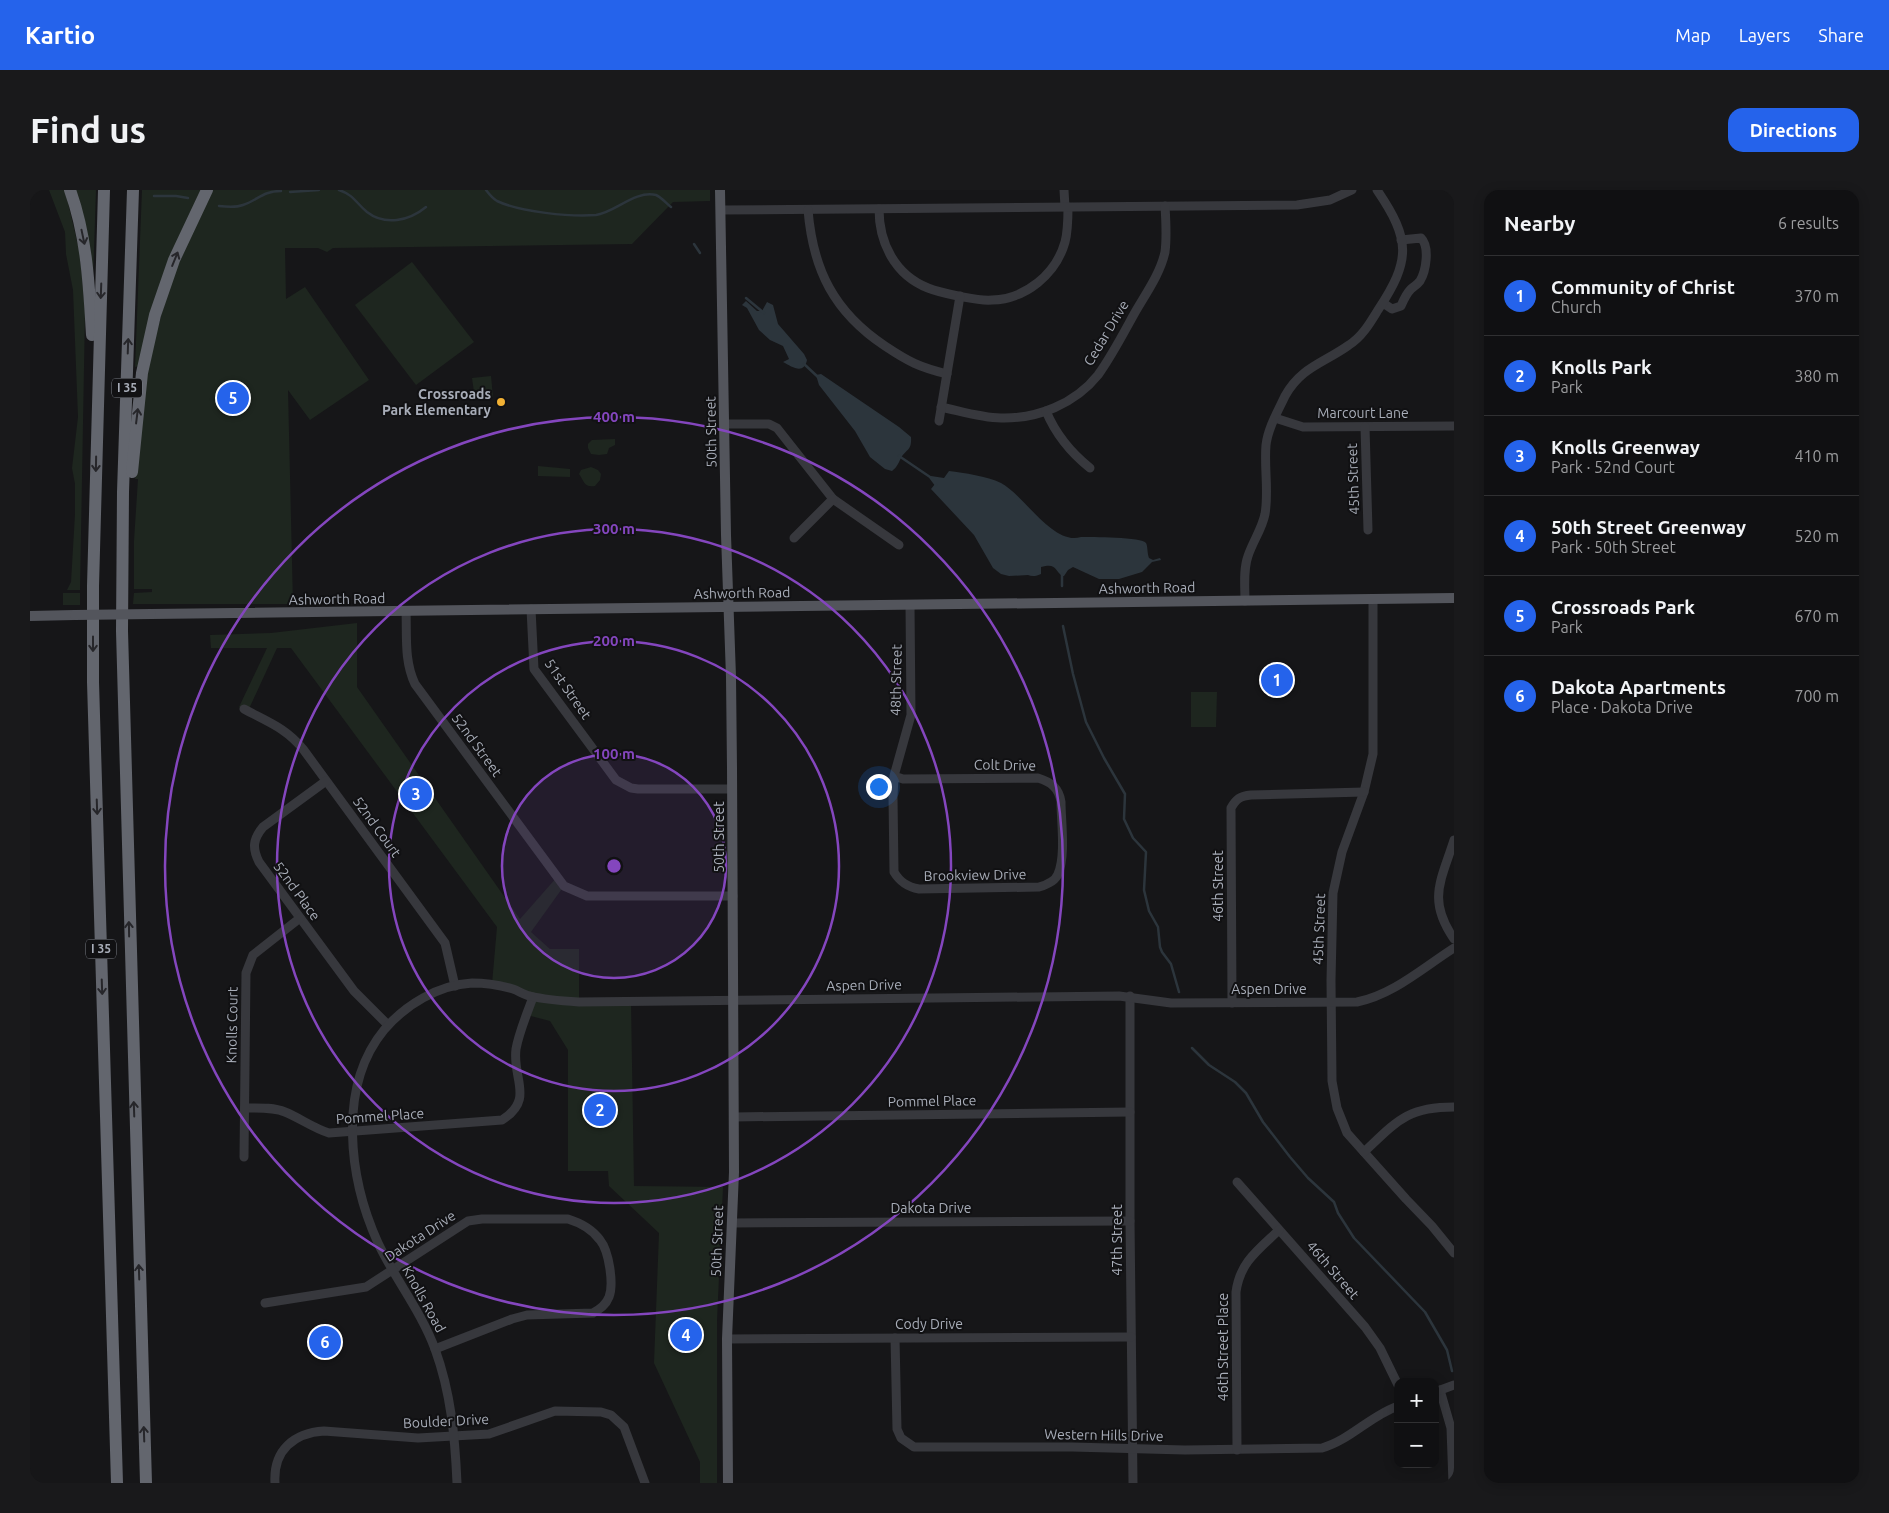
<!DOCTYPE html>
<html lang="en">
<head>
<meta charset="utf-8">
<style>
	:root { --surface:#101012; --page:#19191b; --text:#f1f3f6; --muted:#9c9d9f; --line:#303032; --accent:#2563eb }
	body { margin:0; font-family:Ubuntu,sans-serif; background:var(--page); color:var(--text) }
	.controls { position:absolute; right:15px; bottom:15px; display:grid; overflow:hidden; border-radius:10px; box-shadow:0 2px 12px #0003 }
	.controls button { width:45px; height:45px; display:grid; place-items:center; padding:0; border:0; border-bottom:1px solid var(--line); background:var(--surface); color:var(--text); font:25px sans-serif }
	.you { position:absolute; left:848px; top:596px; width:18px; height:18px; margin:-12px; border:4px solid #fff; border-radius:50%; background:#1a73e8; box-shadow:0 0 0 8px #1a73e833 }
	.badge { display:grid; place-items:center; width:32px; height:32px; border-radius:50%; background:var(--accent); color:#fff; font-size:16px; font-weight:700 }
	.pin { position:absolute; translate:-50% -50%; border:2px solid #fff; box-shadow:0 1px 5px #0006 }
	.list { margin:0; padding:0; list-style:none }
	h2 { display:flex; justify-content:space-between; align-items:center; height:65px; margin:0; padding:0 20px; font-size:21px }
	h2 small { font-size:16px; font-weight:400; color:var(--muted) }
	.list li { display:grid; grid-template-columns:32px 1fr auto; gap:15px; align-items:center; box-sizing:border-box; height:80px; padding:0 20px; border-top:1px solid var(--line) }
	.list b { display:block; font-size:19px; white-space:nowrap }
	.list p { margin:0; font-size:16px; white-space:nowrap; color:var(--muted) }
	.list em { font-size:16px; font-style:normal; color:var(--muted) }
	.map { position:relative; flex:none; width:1424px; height:1293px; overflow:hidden; border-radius:15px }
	header { display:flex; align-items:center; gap:30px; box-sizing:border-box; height:70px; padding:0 25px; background:var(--accent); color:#fff }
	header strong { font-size:24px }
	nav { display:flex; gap:28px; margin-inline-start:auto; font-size:18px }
	.intro { display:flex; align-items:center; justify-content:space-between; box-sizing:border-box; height:120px; padding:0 30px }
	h1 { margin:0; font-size:35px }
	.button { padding:12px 22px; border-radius:15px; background:var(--accent); color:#fff; font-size:18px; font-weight:700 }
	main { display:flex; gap:30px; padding:0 30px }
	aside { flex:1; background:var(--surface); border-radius:15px; box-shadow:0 2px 12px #0003 }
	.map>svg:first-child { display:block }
	.green { fill:#1e261f }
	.water { fill:#2c353c }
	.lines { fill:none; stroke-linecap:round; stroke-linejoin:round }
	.stream { stroke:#2c353c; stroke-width:2.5 }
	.minor { stroke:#37383d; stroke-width:9 }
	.major { stroke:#53555c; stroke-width:10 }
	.highway { stroke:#63666e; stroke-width:12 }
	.major-bridge { stroke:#53555c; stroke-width:10 }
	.oneway { stroke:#26262a }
	.ring { fill:none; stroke:#8446be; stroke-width:2.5 }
	.poi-dot { fill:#f2b134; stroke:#111113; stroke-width:2 }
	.labels { text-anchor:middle; stroke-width:4; stroke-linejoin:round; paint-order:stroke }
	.shield { fill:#111113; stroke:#7b7e86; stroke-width:1 }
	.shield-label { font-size:12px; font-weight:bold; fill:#a8adb8 }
	.street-label { font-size:14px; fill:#a8adb8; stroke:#111113 }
	.poi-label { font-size:14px; font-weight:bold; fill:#a8adb8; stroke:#111113; text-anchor:end }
	.centre { fill:#8446be; stroke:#111113; stroke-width:2.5 }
	.ring-label { font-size:15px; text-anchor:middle; font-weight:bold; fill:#8446be; stroke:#111113; stroke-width:4; stroke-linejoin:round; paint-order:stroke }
</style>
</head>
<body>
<header>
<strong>Kartio</strong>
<nav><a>Map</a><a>Layers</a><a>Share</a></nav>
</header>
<div class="intro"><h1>Find us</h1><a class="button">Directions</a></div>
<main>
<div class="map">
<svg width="1424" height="1293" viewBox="0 0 1424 1293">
	<rect width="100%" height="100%" fill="#161618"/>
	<g class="green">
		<path d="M19 0H35L50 64 55 122 50 400H37L41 392 45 324V294L42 278 48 227 43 100 36 64 35 42Z"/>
		<path d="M44 0H66L63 90Z"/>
		<path d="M112 0H172L109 176 105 177Z"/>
		<path d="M182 0H680V11L643 12 602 54 303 58 297 62 288 58H255L256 109 275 97 339 190 280 230 258 200 263 414H103L104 403 122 402V399H104V351L108 289H105L117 178 140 93Z"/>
		<path d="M382 72 444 152 386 195 325 115Z"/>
		<path d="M461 186 463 207 445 209 442 188Z"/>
		<path d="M585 249V255L579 258 577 264 569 265 561 264 558 258V254L562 250Z"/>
		<path d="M508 276 540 279V287L508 286Z"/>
		<path d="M561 277 568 280 571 284 570 290 565 296C554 298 554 291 549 284L551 280Z"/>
		<rect x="33" y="403" width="17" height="12"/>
		<path d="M327 433V497L490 729 527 687 534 696 501 742 520 759H549V812H601L604 996 693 997 687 1131V1293H670V1272L624 1173 629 1043 579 996 578 981H538V860L520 831 497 825 503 807 462 794 467 737 261 458H247L218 521 209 517 237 458H181L180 445 241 443Z"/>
		<path d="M1161 502H1187L1186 537H1161Z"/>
	</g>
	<g class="water">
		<path d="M716 111 727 121H732L737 112 743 115 748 134 774 164 777 170C774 185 762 177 753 172L759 169 753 156 740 150 729 140 717 118 712 115Z"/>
		<path d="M791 184 869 237 881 247C882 261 876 259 871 268 868 274 867 277 862 281L855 279 840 267 825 241 789 195 786 185Z"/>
		<path d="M919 281C934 283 957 286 971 293 994 305 1023 356 1051 347 1060 347 1113 347 1116 353 1118 357 1117 363 1119 368L1123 370 1130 368 1131 370 1122 372 1112 382 1089 389H1069L1043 377 1038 380 1034 386H1032C1024 380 1027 373 1011 377V384C1007 386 1002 387 998 385L979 386 971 384 963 378 944 345 901 299 905 294 900 287 901 286 914 288Z"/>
	</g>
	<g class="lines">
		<g class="stream">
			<path d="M309 0C324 5 326 13 337 22 355 36 379 31 396 17"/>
			<path d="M456 0C459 4 462 8 467 11 490 22 540 27 566 25 584 23 605 0 626 5 631 7 637 14 641 17"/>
			<path d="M260 2 289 0"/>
			<path d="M124 6H146L158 8"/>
			<path d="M189 16C197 17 205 18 213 15 228 10 233 1 251 1"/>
			<path d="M664 54 670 63"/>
			<path d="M716 108 734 123"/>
			<path d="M774 174 788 187"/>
			<path d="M869 266 900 287 906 295"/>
			<path d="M1032 384V396"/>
			<path d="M1033 436 1043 484 1056 532 1074 568 1095 604 1094 629 1103 648 1116 662 1114 700 1119 721 1128 737 1130 757 1132 762 1141 774 1149 802"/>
			<path d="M1162 858 1179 875 1205 892 1216 903 1233 932 1260 967 1278 988 1304 1012 1308 1023 1324 1048 1395 1122 1417 1160 1422 1181"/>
		</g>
		<g class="minor">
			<path d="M1034 0 1035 17"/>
			<path d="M849 19C849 53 865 85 898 98 908 102 918 104 928 106 939 108 951 111 962 110 996 109 1026 84 1035 52 1038 41 1038 29 1038 17"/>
			<path d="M691 20 1267 15 1300 10 1322 0"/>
			<path d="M778 20C783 80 804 122 855 156 879 172 889 177 917 184"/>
			<path d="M1353 113 1362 119 1371 116C1374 109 1376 104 1381 99 1384 96 1387 95 1390 91 1396 81 1400 57 1391 48L1371 50"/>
			<path d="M911 217C930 221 951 228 971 228 1007 229 1045 214 1068 185 1081 167 1092 146 1103 126 1114 106 1130 85 1135 62 1137 47 1136 32 1135 16"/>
			<path d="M1016 221C1026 245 1040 262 1060 278"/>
			<path d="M1245 228 1273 237 1424 236"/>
			<path d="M909 231 930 106"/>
			<path d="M694 234H739L747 238 803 309 869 355"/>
			<path d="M1335 237 1338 340"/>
			<path d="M764 348 803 309"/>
			<path d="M1343 409V564L1334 602 1312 662 1303 703 1301 790 1302 891 1307 918 1317 943 1376 1009 1402 1036 1424 1063"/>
			<path d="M1215 411C1215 397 1213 380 1218 366 1223 351 1232 339 1235 324 1239 301 1234 278 1236 255 1238 238 1248 221 1255 206 1271 177 1294 173 1319 155 1332 147 1340 133 1348 120 1381 70 1381 50 1347 0"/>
			<path d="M501 419 504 479 586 590 601 598 608 599H702"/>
			<path d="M376 421C377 446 374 471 385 494L534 696 557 706H703"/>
			<path d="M214 519C238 532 256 538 273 559L415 753 425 796"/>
			<path d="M864 586 873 589 1008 588C1021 592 1029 598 1031 612 1031 631 1036 666 1028 684 1025 692 1016 695 1009 697L889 699C877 697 870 692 864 682L863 607 864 586 881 525 880 415"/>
			<path d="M296 591 233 637C223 649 222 658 229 672L324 801 358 835"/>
			<path d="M1424 650C1411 691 1397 710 1424 749"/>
			<path d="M1100 806V1031L1103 1293"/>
			<path d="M1202 813 1201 618C1206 609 1210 606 1221 605L1334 602"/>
			<path d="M215 918C228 918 243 917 255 922 270 928 283 938 299 943L472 930C505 909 482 889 486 859 489 842 497 824 503 807"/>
			<path d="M704 927 1100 922"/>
			<path d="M1334 962C1367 931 1377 917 1424 917"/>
			<path d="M214 967 216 783 223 765 270 728"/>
			<path d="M1207 992 1335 1137 1350 1158 1368 1195"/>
			<path d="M702 1033 1100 1031"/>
			<path d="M235 1113 336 1097 438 1031 452 1029H538C551 1033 562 1039 570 1050 579 1061 584 1094 579 1107 576 1115 570 1119 563 1123L497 1125 482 1129 405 1159"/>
			<path d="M865 1148 867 1239 871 1248 884 1257H1042L1155 1260 1292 1258C1320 1250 1340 1226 1368 1216"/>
			<path d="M697 1149 1101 1147"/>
			<path d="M1410 1200 1421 1238 1423 1293"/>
			<path d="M1405 1202 1424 1195"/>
			<path d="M1207 1260 1206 1102C1210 1072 1228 1060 1249 1040"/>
			<path d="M245 1293C243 1260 264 1243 294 1241L388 1248 459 1244 525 1221 571 1222 581 1225 594 1237 615 1293"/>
			<path d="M427 1293C425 1247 421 1203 405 1159 391 1121 365 1089 348 1053 319 989 307 897 354 840 375 815 408 795 442 793 455 793 469 795 483 799 489 801 494 805 500 806 516 810 532 811 549 812L1089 806 1141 813 1327 812C1363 805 1394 777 1424 758"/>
		</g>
		<g class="major">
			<path d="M690 0 696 345 701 487 702 578 704 982 697 1149 698 1293"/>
			<path d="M121 424 1424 408"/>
			<path d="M0 426 45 425"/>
		</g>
		<g class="highway">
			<path d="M40 0C57 47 59 95 62 145"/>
			<path d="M74 0 63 396V492L87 1293"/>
			<path d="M103 0 93 302 92 441 116 1293"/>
			<path d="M102 282 112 183 125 125 144 70 177 0"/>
		</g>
		<path class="major-bridge" d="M45 425 121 424"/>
	</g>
	<defs><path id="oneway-shaft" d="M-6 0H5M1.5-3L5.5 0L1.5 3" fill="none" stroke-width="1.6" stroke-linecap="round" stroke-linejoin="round" transform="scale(1.25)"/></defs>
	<g class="oneway">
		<use href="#oneway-shaft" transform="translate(53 47) rotate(78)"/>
		<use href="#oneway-shaft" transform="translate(145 69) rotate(-68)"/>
		<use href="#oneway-shaft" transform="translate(71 101) rotate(92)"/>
		<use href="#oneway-shaft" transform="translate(98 156) rotate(-88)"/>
		<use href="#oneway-shaft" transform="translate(107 226) rotate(-83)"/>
		<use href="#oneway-shaft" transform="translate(66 274) rotate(91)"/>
		<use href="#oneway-shaft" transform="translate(63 454) rotate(90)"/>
		<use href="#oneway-shaft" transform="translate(67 617) rotate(88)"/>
		<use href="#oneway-shaft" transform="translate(99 739) rotate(-91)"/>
		<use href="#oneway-shaft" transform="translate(72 797) rotate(88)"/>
		<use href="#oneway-shaft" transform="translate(104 919) rotate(-92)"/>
		<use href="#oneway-shaft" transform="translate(109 1082) rotate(-92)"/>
		<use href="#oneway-shaft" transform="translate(114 1244) rotate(-92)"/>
	</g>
	<circle cx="584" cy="676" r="112" fill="#8446be" fill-opacity=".12"/>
	<g class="ring">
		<circle cx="584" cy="676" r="112"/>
		<circle cx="584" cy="676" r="225"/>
		<circle cx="584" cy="676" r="337"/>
		<circle cx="584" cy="676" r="449"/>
	</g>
	<circle class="poi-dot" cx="471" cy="212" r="5"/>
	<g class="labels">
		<g class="shield">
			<rect x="82" y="188.5" width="30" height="19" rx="4"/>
			<rect x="56" y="749.5" width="30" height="19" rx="4"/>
		</g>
		<g class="shield-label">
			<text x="97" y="202">I 35</text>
			<text x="71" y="763">I 35</text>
		</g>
		<g class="street-label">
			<text transform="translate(1076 143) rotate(-59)" y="5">Cedar Drive</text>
			<text x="1333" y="228">Marcourt Lane</text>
			<text transform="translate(681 242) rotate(-91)" y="5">50th Street</text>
			<text transform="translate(1323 289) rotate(-92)" y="5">45th Street</text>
			<text transform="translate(1117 398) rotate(-1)" y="5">Ashworth Road</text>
			<text transform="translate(712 403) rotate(-1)" y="5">Ashworth Road</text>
			<text transform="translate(307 409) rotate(-1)" y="5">Ashworth Road</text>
			<text transform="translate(866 490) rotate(-89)" y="5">48th Street</text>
			<text transform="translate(538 499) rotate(55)" y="5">51st Street</text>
			<text transform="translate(447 555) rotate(54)" y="5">52nd Street</text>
			<text transform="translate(975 575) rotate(1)" y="5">Colt Drive</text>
			<text transform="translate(347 637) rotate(54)" y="5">52nd Court</text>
			<text transform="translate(689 647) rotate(-90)" y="5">50th Street</text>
			<text transform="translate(945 685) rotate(-1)" y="5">Brookview Drive</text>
			<text transform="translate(1188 696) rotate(-90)" y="5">46th Street</text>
			<text transform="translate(267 701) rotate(54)" y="5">52nd Place</text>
			<text transform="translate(1289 739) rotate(-88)" y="5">45th Street</text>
			<text transform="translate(834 795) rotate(-1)" y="5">Aspen Drive</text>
			<text x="1239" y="804">Aspen Drive</text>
			<text transform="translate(202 835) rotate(-89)" y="5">Knolls Court</text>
			<text transform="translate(902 911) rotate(-1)" y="5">Pommel Place</text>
			<text transform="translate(350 926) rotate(-4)" y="5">Pommel Place</text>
			<text x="901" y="1023">Dakota Drive</text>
			<text transform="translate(390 1046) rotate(-33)" y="5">Dakota Drive</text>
			<text transform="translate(1087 1050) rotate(-90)" y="5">47th Street</text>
			<text transform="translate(687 1051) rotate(-88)" y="5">50th Street</text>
			<text transform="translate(1303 1080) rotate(49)" y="5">46th Street</text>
			<text transform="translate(394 1109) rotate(61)" y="5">Knolls Road</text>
			<text x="899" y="1139">Cody Drive</text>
			<text transform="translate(1193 1157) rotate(-90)" y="5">46th Street Place</text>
			<text transform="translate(416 1231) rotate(-3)" y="5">Boulder Drive</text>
			<text transform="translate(1074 1245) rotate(1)" y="5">Western Hills Drive</text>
		</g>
		<g class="poi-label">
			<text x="461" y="209">Crossroads<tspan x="461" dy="16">Park Elementary</tspan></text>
		</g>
	</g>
	<circle cx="584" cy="676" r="8" class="centre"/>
	<g class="ring-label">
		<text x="584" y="232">400 m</text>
		<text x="584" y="344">300 m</text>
		<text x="584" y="456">200 m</text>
		<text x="584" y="569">100 m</text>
	</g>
</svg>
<div class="controls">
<button>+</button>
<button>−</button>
</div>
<div class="you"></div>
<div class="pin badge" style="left:1247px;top:490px">1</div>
<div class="pin badge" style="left:570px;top:920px">2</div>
<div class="pin badge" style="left:386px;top:604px">3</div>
<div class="pin badge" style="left:656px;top:1145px">4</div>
<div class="pin badge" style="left:203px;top:208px">5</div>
<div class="pin badge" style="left:295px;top:1152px">6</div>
</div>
<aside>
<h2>Nearby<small>6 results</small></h2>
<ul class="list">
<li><span class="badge">1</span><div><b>Community of Christ</b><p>Church</p></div><em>370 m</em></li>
<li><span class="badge">2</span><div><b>Knolls Park</b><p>Park</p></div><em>380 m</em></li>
<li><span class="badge">3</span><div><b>Knolls Greenway</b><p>Park · 52nd Court</p></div><em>410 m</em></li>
<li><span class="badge">4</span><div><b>50th Street Greenway</b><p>Park · 50th Street</p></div><em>520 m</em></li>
<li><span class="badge">5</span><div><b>Crossroads Park</b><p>Park</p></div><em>670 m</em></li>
<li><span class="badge">6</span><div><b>Dakota Apartments</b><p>Place · Dakota Drive</p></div><em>700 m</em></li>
</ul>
</aside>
</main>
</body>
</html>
